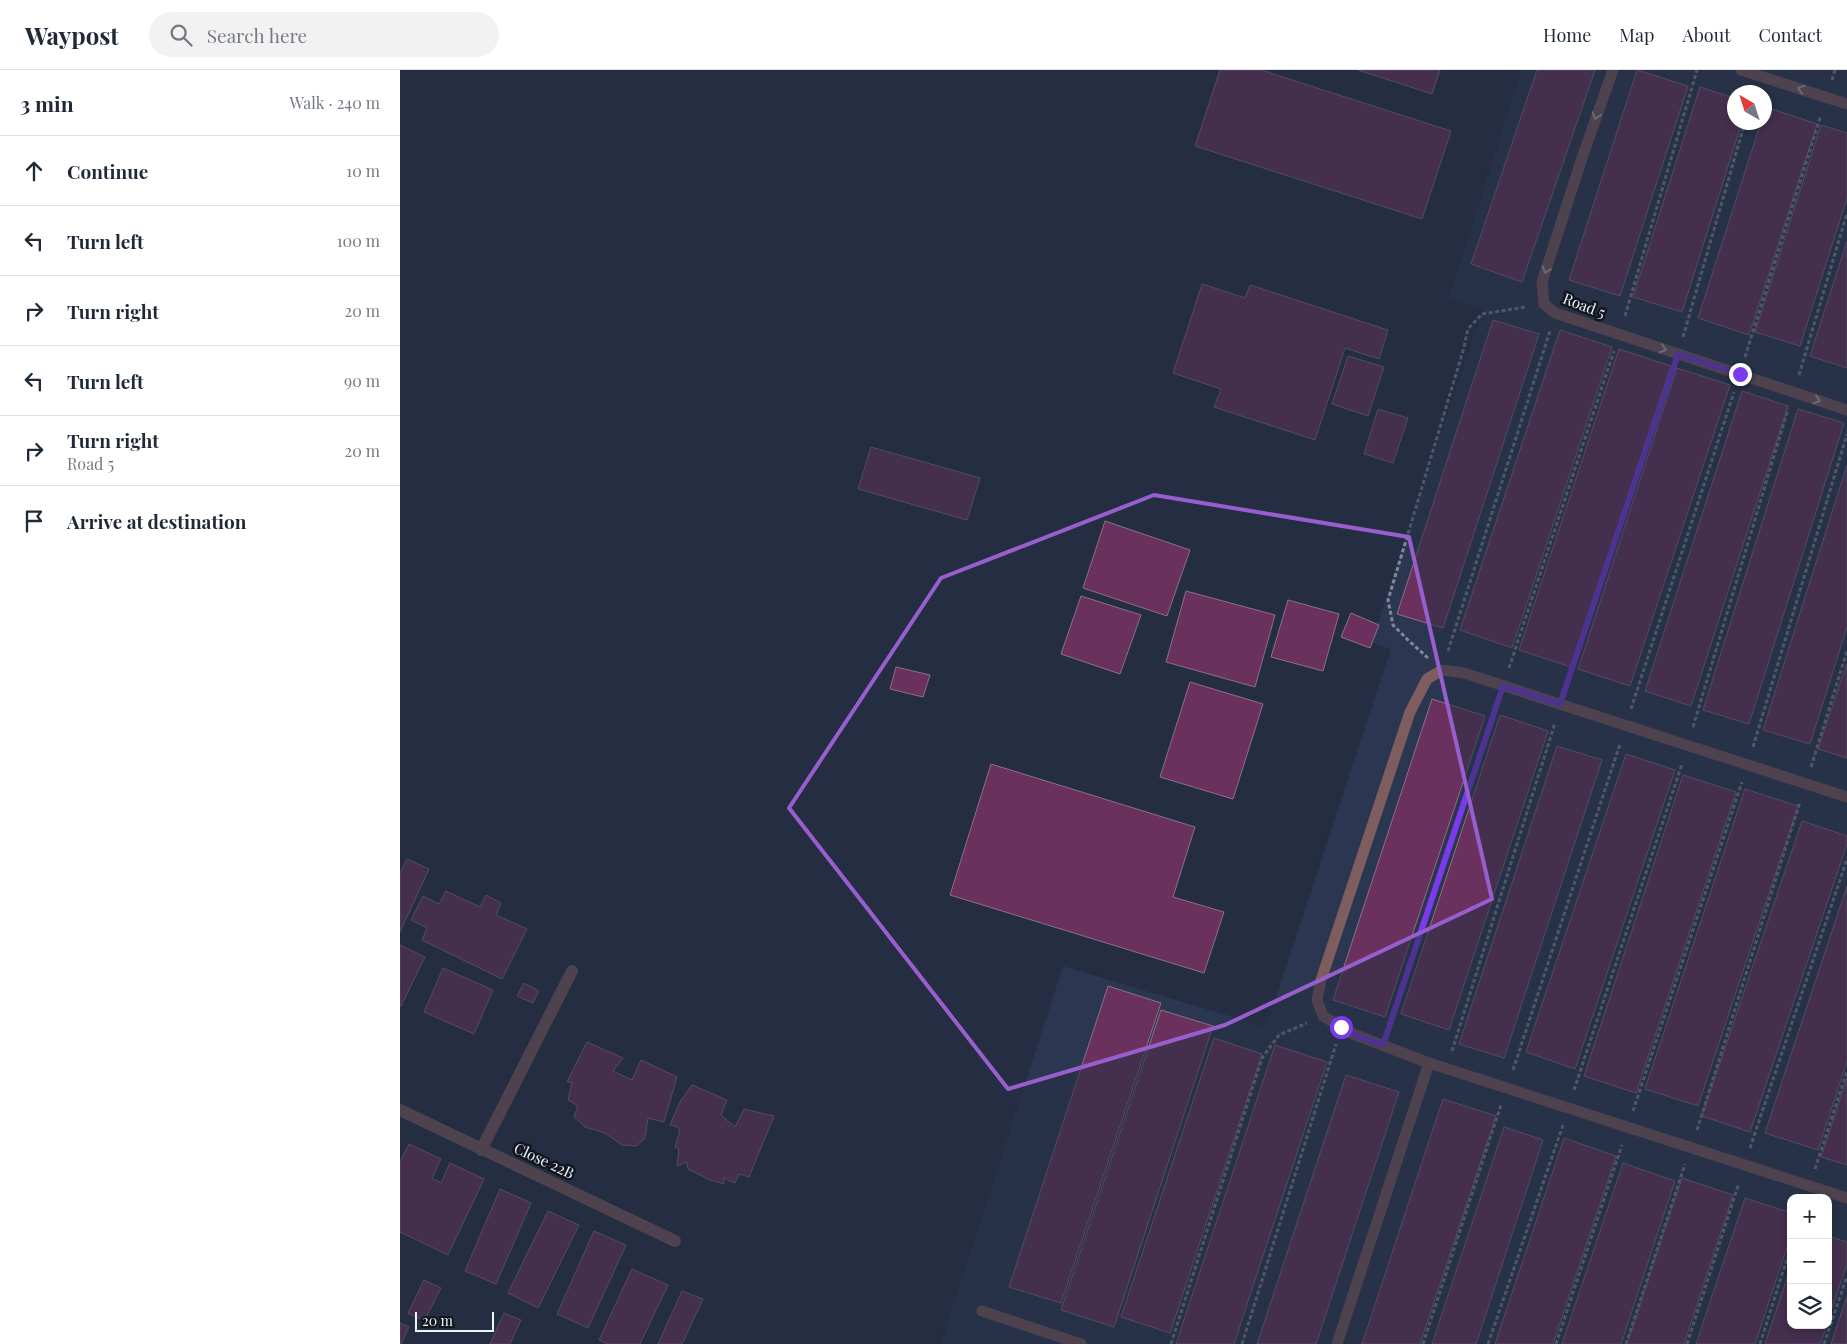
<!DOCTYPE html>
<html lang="en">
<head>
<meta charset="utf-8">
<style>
	:root { --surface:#fff; --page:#f2f2f3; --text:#1f2937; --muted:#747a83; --line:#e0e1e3 }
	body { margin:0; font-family:"Playfair Display",serif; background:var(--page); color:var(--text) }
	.controls { position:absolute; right:15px; bottom:15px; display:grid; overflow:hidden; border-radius:10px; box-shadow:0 2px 8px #0003 }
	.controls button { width:45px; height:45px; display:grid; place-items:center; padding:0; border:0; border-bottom:1px solid var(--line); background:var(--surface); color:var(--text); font:25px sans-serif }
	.compass { position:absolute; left:1327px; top:15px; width:45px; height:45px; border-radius:50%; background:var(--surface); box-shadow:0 2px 8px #0003; rotate:321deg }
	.scale { position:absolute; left:15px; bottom:12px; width:79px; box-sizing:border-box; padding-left:5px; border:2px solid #f0f4fc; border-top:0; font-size:14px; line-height:18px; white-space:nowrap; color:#f0f4fc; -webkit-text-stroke:4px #11161f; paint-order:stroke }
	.stop { position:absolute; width:15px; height:15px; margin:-11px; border:4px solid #7c3aed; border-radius:50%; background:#fff }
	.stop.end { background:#7c3aed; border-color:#fff; box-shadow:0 1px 5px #0008 }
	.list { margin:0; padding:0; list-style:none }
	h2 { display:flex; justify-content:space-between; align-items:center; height:65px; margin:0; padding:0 20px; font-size:21px }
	h2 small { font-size:16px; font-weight:400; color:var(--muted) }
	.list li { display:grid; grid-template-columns:32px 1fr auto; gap:15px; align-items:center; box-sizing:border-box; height:70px; padding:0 20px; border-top:1px solid var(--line) }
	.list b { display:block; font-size:19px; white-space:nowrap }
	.list p { margin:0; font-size:16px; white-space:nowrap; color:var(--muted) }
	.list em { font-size:16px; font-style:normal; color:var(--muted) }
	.icon { flex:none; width:28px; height:28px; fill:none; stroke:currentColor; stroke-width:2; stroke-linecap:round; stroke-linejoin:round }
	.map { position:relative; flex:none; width:1447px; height:1274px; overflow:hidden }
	header { display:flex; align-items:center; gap:30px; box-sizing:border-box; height:70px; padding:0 25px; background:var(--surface); border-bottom:1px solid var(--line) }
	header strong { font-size:24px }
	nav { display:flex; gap:28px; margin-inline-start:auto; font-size:18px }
	.search { width:350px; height:45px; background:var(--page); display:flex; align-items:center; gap:12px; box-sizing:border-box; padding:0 18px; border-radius:28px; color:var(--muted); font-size:19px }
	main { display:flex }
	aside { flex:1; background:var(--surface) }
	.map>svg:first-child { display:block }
	.built { fill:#2b3651; fill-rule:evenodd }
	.building { fill:#6b315e; stroke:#8a7283 }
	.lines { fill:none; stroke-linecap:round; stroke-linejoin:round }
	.path { stroke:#828897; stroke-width:3; stroke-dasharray:4 2.5; stroke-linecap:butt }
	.lane { stroke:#7f5c5d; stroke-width:11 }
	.street { stroke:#7f5c5d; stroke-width:12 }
	.oneway { stroke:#bdb0b4 }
	.route { stroke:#7c3aed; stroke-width:6 }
	.marked { fill:none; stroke:#985ece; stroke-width:4; stroke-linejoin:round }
	.labels { text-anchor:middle; stroke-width:5; stroke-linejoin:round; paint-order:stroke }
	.street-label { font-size:15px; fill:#f0f4fc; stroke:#11161f }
</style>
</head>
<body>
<header>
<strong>Waypost</strong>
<div class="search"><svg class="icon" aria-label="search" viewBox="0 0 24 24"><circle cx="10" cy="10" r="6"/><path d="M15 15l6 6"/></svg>Search here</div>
<nav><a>Home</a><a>Map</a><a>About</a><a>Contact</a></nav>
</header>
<main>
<aside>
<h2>3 min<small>Walk · 240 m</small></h2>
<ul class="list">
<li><svg class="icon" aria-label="ahead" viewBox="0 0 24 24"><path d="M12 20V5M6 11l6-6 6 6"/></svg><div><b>Continue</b></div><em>10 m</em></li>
<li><svg class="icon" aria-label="left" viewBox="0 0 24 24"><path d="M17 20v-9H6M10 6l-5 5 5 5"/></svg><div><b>Turn left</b></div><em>100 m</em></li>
<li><svg class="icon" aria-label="right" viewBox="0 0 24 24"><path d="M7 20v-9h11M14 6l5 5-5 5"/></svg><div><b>Turn right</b></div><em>20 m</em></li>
<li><svg class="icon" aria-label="left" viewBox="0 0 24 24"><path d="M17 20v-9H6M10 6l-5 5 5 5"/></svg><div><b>Turn left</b></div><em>90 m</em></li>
<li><svg class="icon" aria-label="right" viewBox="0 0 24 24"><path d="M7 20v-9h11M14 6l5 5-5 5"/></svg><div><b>Turn right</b><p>Road 5</p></div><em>20 m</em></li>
<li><svg class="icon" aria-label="arrive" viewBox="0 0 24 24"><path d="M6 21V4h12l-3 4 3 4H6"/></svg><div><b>Arrive at destination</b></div></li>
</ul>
</aside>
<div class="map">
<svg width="1447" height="1274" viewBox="0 0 1447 1274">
	<rect width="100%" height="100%" fill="#242d41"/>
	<path class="built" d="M1122 0H1447V1274H541L663 896 866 957 991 579 971 573 1083 239 1049 227ZM1334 22H1364V52H1334ZM1391 1128H1428V1255H1391Z"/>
	<g class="building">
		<path d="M820 0H861L1051 61 1022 149 795 76Z"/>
		<path d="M958 0H1040L1032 24Z"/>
		<path d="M1137 0H1195L1122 212 1071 194Z"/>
		<path d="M1237 0 1288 16 1220 226 1169 210Z"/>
		<path d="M1300 17 1334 28V52H1342L1282 242 1233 227Z"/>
		<path d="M1366 37 1417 54 1349 265 1298 248 1361 52H1364Z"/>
		<path d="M1421 55 1447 63V128L1400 276 1355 262Z"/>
		<path d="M1447 171V298L1410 286Z"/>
		<path d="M802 214 845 228 850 215 988 260 979 289 945 278 915 370 814 337 821 319 773 303Z"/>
		<path d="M1093 250 1139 264 1043 558 997 544Z"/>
		<path d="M1160 260 1212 277 1112 578 1060 560Z"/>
		<path d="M1219 279 1271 296 1171 597 1119 580Z"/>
		<path d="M948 286 984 297 968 346 932 334Z"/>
		<path d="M1277 298 1330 315 1230 616 1178 599Z"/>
		<path d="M1342 321 1388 336 1291 636 1245 621Z"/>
		<path d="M978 339 1008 348 993 393 964 384Z"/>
		<path d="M1398 339 1444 353 1349 654 1303 640Z"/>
		<path d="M471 377 580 408 567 450 458 419Z"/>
		<path d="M1447 395V557L1410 674 1363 660Z"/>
		<path d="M705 451 790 480 767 546 683 518Z"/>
		<path d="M786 521 875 545 855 617 766 592Z"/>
		<path d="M681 526 741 545 720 604 661 584Z"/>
		<path d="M888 530 939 544 923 601 871 587Z"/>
		<path d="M951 543 979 555 970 578 941 567Z"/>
		<path d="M1447 593V688L1418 679Z"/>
		<path d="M496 597 530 605 523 627 490 619Z"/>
		<path d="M790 612 863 634 833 729 760 707Z"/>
		<path d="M1032 629 1085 646 985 947 933 930Z"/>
		<path d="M1100 645 1148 661 1049 960 1001 944Z"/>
		<path d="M1157 676 1202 690 1104 988 1059 974Z"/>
		<path d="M1226 684 1275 700 1175 999 1126 982Z"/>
		<path d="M591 694 795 757 773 827 824 842 804 903 550 825Z"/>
		<path d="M1283 705 1336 722 1236 1023 1184 1006Z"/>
		<path d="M1345 719 1398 736 1298 1036 1245 1019Z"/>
		<path d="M1402 751 1447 766V774L1350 1062 1302 1046Z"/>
		<path d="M7 789 29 799 0 862V803Z"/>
		<path d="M1447 816V991L1418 1080 1365 1063Z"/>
		<path d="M46 821 80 837 86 825 101 833 96 845 127 859 102 909 22 870 27 858 11 850 23 826 39 834Z"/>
		<path d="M0 875 25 887 1 936H0Z"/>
		<path d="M43 898 93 920 74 964 24 942Z"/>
		<path d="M124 913 139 921 133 933 117 926Z"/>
		<path d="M708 916 761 933 661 1233 609 1217Z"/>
		<path d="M761 940 813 956 714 1257 661 1240Z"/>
		<path d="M814 968 862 984 770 1263 721 1247Z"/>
		<path d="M187 972 223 988 213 1001 232 1010 241 990 277 1007 264 1052 248 1048 245 1068 237 1076 222 1075 205 1063 185 1057 174 1047 178 1036 168 1030 172 1012H167Z"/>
		<path d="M875 975 927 992 834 1274H776Z"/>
		<path d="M946 1005 999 1022 916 1274H857Z"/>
		<path d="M1447 1008V1095L1421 1087Z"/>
		<path d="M292 1015 327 1030 321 1045 335 1057 344 1039 374 1046 349 1107 339 1104 335 1113 323 1108 324 1114 310 1110 288 1099 287 1092 277 1096 279 1079 275 1077 280 1060 277 1057 270 1055 280 1032Z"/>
		<path d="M1043 1029 1096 1046 1020 1274H962Z"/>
		<path d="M1104 1057 1143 1070 1076 1274H1032Z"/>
		<path d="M1164 1068 1216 1086 1153 1274H1095Z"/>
		<path d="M9 1074 41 1089 32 1108 41 1113 50 1093 84 1109 48 1185 0 1162V1092Z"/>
		<path d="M1223 1093 1275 1111 1221 1274H1162Z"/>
		<path d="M1282 1108 1333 1125 1284 1274H1227Z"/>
		<path d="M100 1119 131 1133 96 1214 65 1201Z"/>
		<path d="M1345 1128 1391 1143V1165L1355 1274H1296Z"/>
		<path d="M148 1141 179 1155 138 1238 108 1223Z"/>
		<path d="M194 1161 226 1175 188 1258 157 1244Z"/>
		<path d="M1428 1166 1447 1172V1194L1428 1250Z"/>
		<path d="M1391 1196V1255H1427L1420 1274H1365Z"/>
		<path d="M232 1199 268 1215 240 1274H208L199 1270Z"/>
		<path d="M24 1210 41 1218 24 1251 8 1243Z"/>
		<path d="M282 1221 303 1229 282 1274H258Z"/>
		<path d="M1447 1226V1274H1431Z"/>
		<path d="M104 1243 121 1250 110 1274H90Z"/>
		<path d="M0 1253 9 1257 1 1274 0 1273Z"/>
	</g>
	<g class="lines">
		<g class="path">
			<path d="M1432 10 1435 0"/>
			<path d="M1225 246 1297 0"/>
			<path d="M1283 267 1345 52"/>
			<path d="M1345 287 1421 45"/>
			<path d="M1399 305 1447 143"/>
			<path d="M1048 581 1150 261"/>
			<path d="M1028 588 1008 570 993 555 988 530 1063 281 1068 259 1082 244 1126 237"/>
			<path d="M1109 598 1214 281"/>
			<path d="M1167 616 1272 302"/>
			<path d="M1231 639 1334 322"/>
			<path d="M1293 657 1388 339"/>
			<path d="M1353 677 1447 364"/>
			<path d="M1411 697 1447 581"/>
			<path d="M989 958 1098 632"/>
			<path d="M1052 981 1155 653"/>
			<path d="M1113 1000 1220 674"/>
			<path d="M1174 1020 1282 694"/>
			<path d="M1233 1041 1342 712"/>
			<path d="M1297 1060 1400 732"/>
			<path d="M1350 1078 1447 789"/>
			<path d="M1415 1099 1447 1001"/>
			<path d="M771 1274 862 988 879 965 907 953"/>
			<path d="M842 1274 936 974"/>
			<path d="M1023 1274 1101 1035"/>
			<path d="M1088 1274 1163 1055"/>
			<path d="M1156 1274 1222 1075"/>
			<path d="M1226 1274 1285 1094"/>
			<path d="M1287 1274 1339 1113"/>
			<path d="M1360 1274 1391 1176"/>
			<path d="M1424 1274 1447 1206"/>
		</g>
		<g class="lane">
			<path d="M1213 0 1183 85 1142 212 1144 234 1155 243 1447 340"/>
			<path d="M1341 0 1447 34"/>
			<path d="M1447 727 1064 603 1042 600 1027 609 1010 642 921 910 917 930 923 946 953 964 1029 993 1447 1128"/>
			<path d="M582 1241 681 1274"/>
			<path d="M937 1274 1029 993"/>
		</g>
		<g class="street">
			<path d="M0 1040 275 1171"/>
			<path d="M81 1080 172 901"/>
		</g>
	</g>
	<defs><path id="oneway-chevron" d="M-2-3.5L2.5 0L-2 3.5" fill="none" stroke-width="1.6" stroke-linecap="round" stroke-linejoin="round" transform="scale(1.25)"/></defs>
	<g class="oneway">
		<use href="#oneway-chevron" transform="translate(1401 19) rotate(-162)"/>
		<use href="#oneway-chevron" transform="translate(1196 46) rotate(108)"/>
		<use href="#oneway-chevron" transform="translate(1146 200) rotate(108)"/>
		<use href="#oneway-chevron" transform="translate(1263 279) rotate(18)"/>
		<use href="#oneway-chevron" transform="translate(1417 330) rotate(18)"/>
	</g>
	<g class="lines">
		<path class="route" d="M941 957 953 964 983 975 1103 616 1160 634 1278 284 1340 304"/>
	</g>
	<path d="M0 0H1447V1274H0ZM754 425 1009 467 1092 829 825 955 608 1019 389 738 541 508Z" fill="#242d41" fill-opacity=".55" fill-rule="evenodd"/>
	<path class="marked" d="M754 425 1009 467 1092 829 825 955 608 1019 389 738 541 508Z"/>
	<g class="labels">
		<g class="street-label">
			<text transform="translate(1184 236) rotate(21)" y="5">Road 5</text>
			<text transform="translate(144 1091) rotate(25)" y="5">Close 22B</text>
		</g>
	</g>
</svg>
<div class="controls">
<button>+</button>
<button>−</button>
<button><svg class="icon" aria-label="layers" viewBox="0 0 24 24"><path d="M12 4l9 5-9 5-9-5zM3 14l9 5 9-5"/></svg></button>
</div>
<svg class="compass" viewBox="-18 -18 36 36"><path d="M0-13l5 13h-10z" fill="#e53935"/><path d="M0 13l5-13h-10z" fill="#747a83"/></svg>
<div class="scale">20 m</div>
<div class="stop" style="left:941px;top:957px"></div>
<div class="stop end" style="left:1340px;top:304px"></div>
</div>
</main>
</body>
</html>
